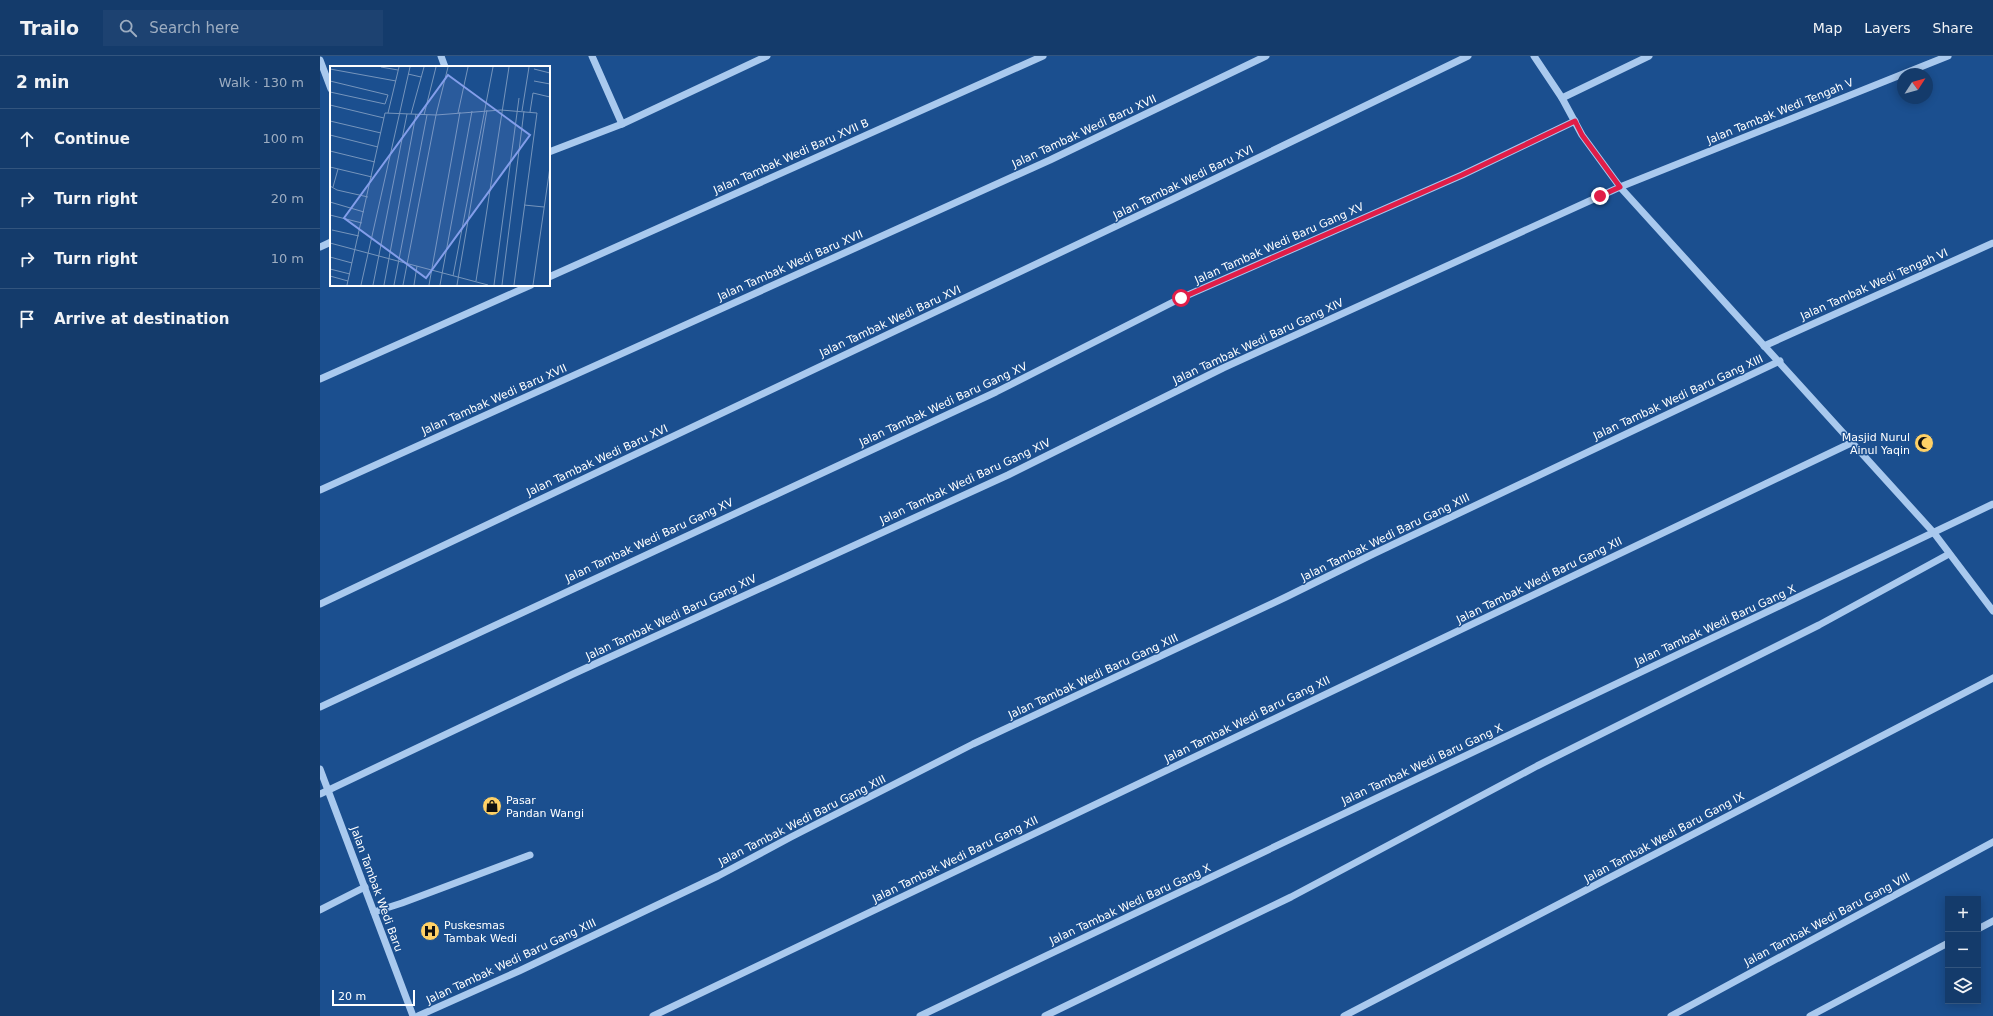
<!DOCTYPE html>
<html lang="en">
<head>
<meta charset="utf-8">
<style>
	:root { --surface:#143b6b; --page:#1d4271; --text:#f1f3f6; --muted:#9dadc1; --line:#33557e }
	body { margin:0; font-family:"DejaVu Sans",sans-serif; background:var(--page); color:var(--text) }
	.controls { position:absolute; right:12px; bottom:12px; display:grid; overflow:hidden; border-radius:0px; box-shadow:0 2px 10px #0003 }
	.controls button { width:36px; height:36px; display:grid; place-items:center; padding:0; border:0; border-bottom:1px solid var(--line); background:var(--surface); color:var(--text); font:20px sans-serif }
	.compass { position:absolute; left:1577px; top:12px; width:36px; height:36px; border-radius:50%; background:var(--surface); box-shadow:0 2px 10px #0003; rotate:54deg }
	.scale { position:absolute; left:12px; bottom:10px; width:83px; box-sizing:border-box; padding-left:4px; border:2px solid #fff; border-top:0; font-size:11px; line-height:14px; white-space:nowrap; color:#fff; -webkit-text-stroke:3px #1b4f8f; paint-order:stroke }
	.stop { position:absolute; width:12px; height:12px; margin:-9px; border:3px solid #e11d48; border-radius:50%; background:#fff }
	.stop.end { background:#e11d48; border-color:#fff; box-shadow:0 1px 4px #0008 }
	.list { margin:0; padding:0; list-style:none }
	h2 { display:flex; justify-content:space-between; align-items:center; height:52px; margin:0; padding:0 16px; font-size:17px }
	h2 small { font-size:13px; font-weight:400; color:var(--muted) }
	.list li { display:grid; grid-template-columns:26px 1fr auto; gap:12px; align-items:center; box-sizing:border-box; height:60px; padding:0 16px; border-top:1px solid var(--line) }
	.list b { display:block; font-size:15px; white-space:nowrap }
	.list em { font-size:13px; font-style:normal; color:var(--muted) }
	.icon { flex:none; width:22px; height:22px; fill:none; stroke:currentColor; stroke-width:2; stroke-linecap:round; stroke-linejoin:round }
	.map { position:relative; flex:none; width:1673px; height:960px; overflow:hidden }
	header { display:flex; align-items:center; gap:24px; box-sizing:border-box; height:56px; padding:0 20px; background:var(--surface); border-bottom:1px solid var(--line) }
	header strong { font-size:19px }
	nav { display:flex; gap:22px; margin-inline-start:auto; font-size:14px }
	.search { width:280px; height:36px; background:var(--page); display:flex; align-items:center; gap:10px; box-sizing:border-box; padding:0 14px; border-radius:0px; color:var(--muted); font-size:15px }
	main { display:flex }
	aside { flex:1; background:var(--surface) }
	.map>svg:first-child { display:block }
	.lines { fill:none; stroke-linecap:round; stroke-linejoin:round }
	.minor { stroke:#a9c9ee; stroke-width:7 }
	.route { stroke:#e11d48; stroke-width:5 }
	.labels { text-anchor:middle; stroke-width:3; stroke-linejoin:round; paint-order:stroke }
	.street-label { font-size:11px; fill:#fff; stroke:#1b4f8f }
	.poi-label { font-size:11px; fill:#fff; stroke:#1b4f8f; text-anchor:start }
	.inset-road { fill:none; stroke:#7695bc; stroke-width:1 }
	.view { fill:#839eea; fill-opacity:0.15; stroke:#839eea; stroke-width:2 }
	.inset-edge { fill:none; stroke:#fff; stroke-width:2 }
</style>
</head>
<body>
<header>
<strong>Trailo</strong>
<div class="search"><svg class="icon" aria-label="search" viewBox="0 0 24 24"><circle cx="10" cy="10" r="6"/><path d="M15 15l6 6"/></svg>Search here</div>
<nav><a>Map</a><a>Layers</a><a>Share</a></nav>
</header>
<main>
<aside>
<h2>2 min<small>Walk · 130 m</small></h2>
<ul class="list">
<li><svg class="icon" aria-label="ahead" viewBox="0 0 24 24"><path d="M12 20V5M6 11l6-6 6 6"/></svg><div><b>Continue</b></div><em>100 m</em></li>
<li><svg class="icon" aria-label="right" viewBox="0 0 24 24"><path d="M7 20v-9h11M14 6l5 5-5 5"/></svg><div><b>Turn right</b></div><em>20 m</em></li>
<li><svg class="icon" aria-label="right" viewBox="0 0 24 24"><path d="M7 20v-9h11M14 6l5 5-5 5"/></svg><div><b>Turn right</b></div><em>10 m</em></li>
<li><svg class="icon" aria-label="arrive" viewBox="0 0 24 24"><path d="M6 21V4h12l-3 4 3 4H6"/></svg><div><b>Arrive at destination</b></div></li>
</ul>
</aside>
<div class="map">
<svg width="1673" height="960" viewBox="0 0 1673 960">
	<rect width="100%" height="100%" fill="#1b4f8f"/>
	<g class="lines">
		<g class="minor">
			<path d="M121 0 125 11"/>
			<path d="M272 0 302 68"/>
			<path d="M1214 0 1242 42 1262 79 1300 131 1614 477 1673 555"/>
			<path d="M0 4 11 33"/>
			<path d="M1242 42 1329 0"/>
			<path d="M229 96 302 68 447 0"/>
			<path d="M0 191 11 186"/>
			<path d="M229 221 723 0"/>
			<path d="M1444 290 1673 187"/>
			<path d="M0 323 211 229"/>
			<path d="M0 434 730 104 946 0"/>
			<path d="M0 548 851 144 1148 0"/>
			<path d="M0 651 676 336 861 242 1142 119 1255 65"/>
			<path d="M0 713 93 960"/>
			<path d="M0 738 253 618 688 419 903 312 1300 131 1628 0"/>
			<path d="M0 854 45 831"/>
			<path d="M54 856 82 847 210 799"/>
			<path d="M1658 873 1673 865"/>
			<path d="M98 960 199 915 398 820 471 781 653 688 966 541 1053 498 1460 305"/>
			<path d="M333 960 1531 387"/>
			<path d="M600 960 1673 448"/>
			<path d="M725 960 971 841 1217 710 1499 569 1629 498"/>
			<path d="M1024 960 1673 622"/>
			<path d="M1351 960 1673 786"/>
			<path d="M1490 960 1628 887"/>
		</g>
	</g>
	<g class="lines">
		<path class="route" d="M861 242 1142 119 1255 65 1262 79 1300 131 1280 140"/>
	</g>
	<defs>
		<g id="mosque-disc" transform="scale(1)"><circle r="9.5" fill="#ffd166" stroke="#1b4f8f"/><path d="M3.5-4.9A6 6 0 1 0 3.5 4.9A5 5 0 1 1 3.5-4.9Z" fill="#111"/></g>
		<g id="shop-disc" transform="scale(1)"><circle r="9.5" fill="#ffd166" stroke="#1b4f8f"/><path d="M-5-2.5h2.3a2.7 3.5 0 0 1 5.4 0H5L5.5 6h-11ZM-1.5-2.5h3a1.5 2.3 0 0 0-3 0Z" fill="#111"/></g>
		<g id="hospital-disc" transform="scale(1)"><circle r="9.5" fill="#ffd166" stroke="#1b4f8f"/><path d="M-5-5h3v3.5h4V-5h3V5h-3V1.5h-4V5h-3Z" fill="#111"/></g>
	</defs>
	<g fill-rule="evenodd">
		<use href="#mosque-disc" x="1604" y="387"/>
		<use href="#shop-disc" x="172" y="750"/>
		<use href="#hospital-disc" x="110" y="875"/>
	</g>
	<g class="labels">
		<g class="street-label">
			<text transform="translate(1460 55) rotate(-22)" y="4">Jalan Tambak Wedi Tengah V</text>
			<text transform="translate(764 75) rotate(-25)" y="4">Jalan Tambak Wedi Baru XVII</text>
			<text transform="translate(471 100) rotate(-24)" y="4">Jalan Tambak Wedi Baru XVII B</text>
			<text transform="translate(863 126) rotate(-26)" y="4">Jalan Tambak Wedi Baru XVI</text>
			<text transform="translate(959 187) rotate(-24)" y="4">Jalan Tambak Wedi Baru Gang XV</text>
			<text transform="translate(470 209) rotate(-24)" y="4">Jalan Tambak Wedi Baru XVII</text>
			<text transform="translate(1554 228) rotate(-24)" y="4">Jalan Tambak Wedi Tengah VI</text>
			<text transform="translate(570 265) rotate(-25)" y="4">Jalan Tambak Wedi Baru XVI</text>
			<text transform="translate(938 285) rotate(-25)" y="4">Jalan Tambak Wedi Baru Gang XIV</text>
			<text transform="translate(1358 341) rotate(-25)" y="4">Jalan Tambak Wedi Baru Gang XIII</text>
			<text transform="translate(174 343) rotate(-24)" y="4">Jalan Tambak Wedi Baru XVII</text>
			<text transform="translate(623 348) rotate(-25)" y="4">Jalan Tambak Wedi Baru Gang XV</text>
			<text transform="translate(277 404) rotate(-25)" y="4">Jalan Tambak Wedi Baru XVI</text>
			<text transform="translate(645 425) rotate(-25)" y="4">Jalan Tambak Wedi Baru Gang XIV</text>
			<text transform="translate(1065 481) rotate(-26)" y="4">Jalan Tambak Wedi Baru Gang XIII</text>
			<text transform="translate(329 484) rotate(-25)" y="4">Jalan Tambak Wedi Baru Gang XV</text>
			<text transform="translate(1219 524) rotate(-26)" y="4">Jalan Tambak Wedi Baru Gang XII</text>
			<text transform="translate(351 561) rotate(-25)" y="4">Jalan Tambak Wedi Baru Gang XIV</text>
			<text transform="translate(1395 569) rotate(-25)" y="4">Jalan Tambak Wedi Baru Gang X</text>
			<text transform="translate(773 620) rotate(-25)" y="4">Jalan Tambak Wedi Baru Gang XIII</text>
			<text transform="translate(927 663) rotate(-26)" y="4">Jalan Tambak Wedi Baru Gang XII</text>
			<text transform="translate(1102 708) rotate(-25)" y="4">Jalan Tambak Wedi Baru Gang X</text>
			<text transform="translate(482 764) rotate(-27)" y="4">Jalan Tambak Wedi Baru Gang XIII</text>
			<text transform="translate(1344 781) rotate(-28)" y="4">Jalan Tambak Wedi Baru Gang IX</text>
			<text transform="translate(635 803) rotate(-26)" y="4">Jalan Tambak Wedi Baru Gang XII</text>
			<text transform="translate(57 833) rotate(70)" y="4">Jalan Tambak Wedi Baru</text>
			<text transform="translate(810 848) rotate(-25)" y="4">Jalan Tambak Wedi Baru Gang X</text>
			<text transform="translate(1507 863) rotate(-28)" y="4">Jalan Tambak Wedi Baru Gang VIII</text>
			<text transform="translate(191 905) rotate(-25)" y="4">Jalan Tambak Wedi Baru Gang XIII</text>
		</g>
		<g class="poi-label">
			<text x="1590" y="385" text-anchor="end">Masjid Nurul<tspan x="1590" dy="13">Ainul Yaqin</tspan></text>
			<text x="186" y="748">Pasar<tspan x="186" dy="13">Pandan Wangi</tspan></text>
			<text x="124" y="873">Puskesmas<tspan x="124" dy="13">Tambak Wedi</tspan></text>
		</g>
	</g>
	<g transform="translate(10 10)">
		<rect width="220" height="220" fill="#1b4f8f"/>
		<path class="inset-road" d="M51 1 68 4M0 3 66 15M204 3 220 7M78 8 91 11M0 15 58 29 55 38 0 26M204 15 220 18M0 39 54 52M192 45 199 1M200 46 203 27 220 31M58 47 69 1M128 47 138 1M81 48 94 1M94 49 106 1M0 55 51 67M0 69 48 81M0 85 45 96M0 101 42 111M0 120 7 124 38 131M3 121 8 103M0 136 34 146M194 139 214 141M0 149 32 157M2 164 29 170M0 177 158 219M0 191 22 197M0 203 20 208M0 210 18 215M123 210 163 1M146 215 179 1M17 219 55 47 106 49 171 44 207 47 184 219M31 219 80 1M43 219 77 48M54 219 86 48M64 219 97 49M73 219 106 49 118 1M84 219 87 200M99 219 130 46M110 219 142 45M127 219 157 44M164 219 189 32M172 219 194 45M203 219 220 101"/>
		<path class="view" d="M118 9 200 69 96 212 14 152Z"/>
		<rect width="220" height="220" class="inset-edge"/>
	</g>
</svg>
<div class="controls">
<button>+</button>
<button>−</button>
<button><svg class="icon" aria-label="layers" viewBox="0 0 24 24"><path d="M12 4l9 5-9 5-9-5zM3 14l9 5 9-5"/></svg></button>
</div>
<svg class="compass" viewBox="-18 -18 36 36"><path d="M0-13l5 13h-10z" fill="#e53935"/><path d="M0 13l5-13h-10z" fill="#9dadc1"/></svg>
<div class="scale">20 m</div>
<div class="stop" style="left:861px;top:242px"></div>
<div class="stop end" style="left:1280px;top:140px"></div>
</div>
</main>
</body>
</html>
